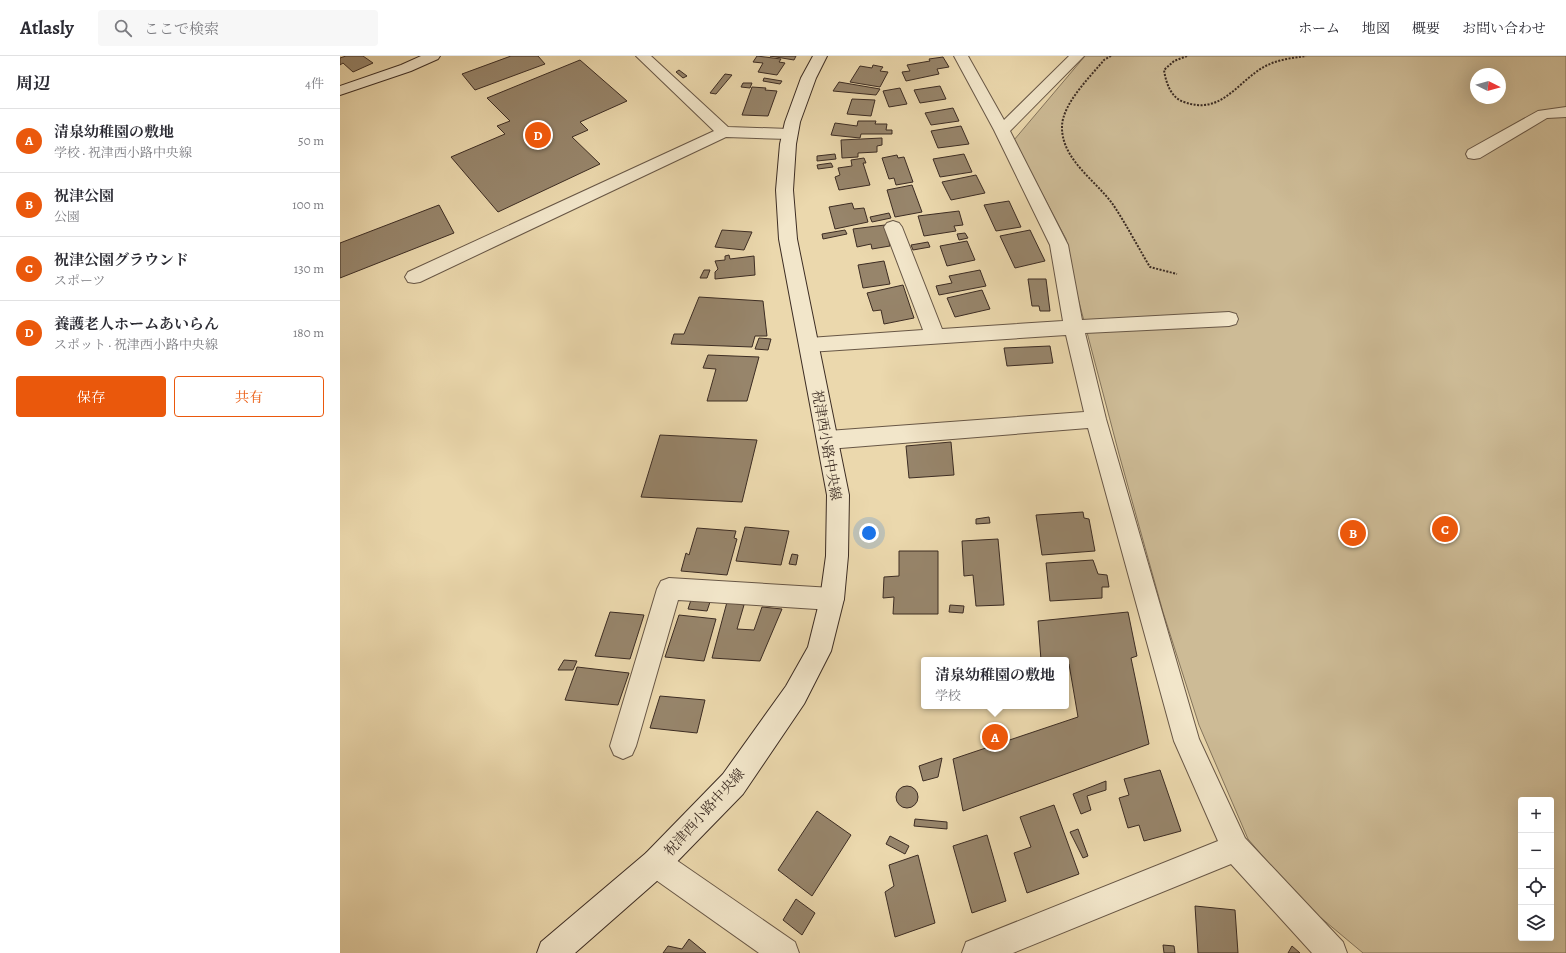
<!DOCTYPE html>
<html lang="ja">
<head>
<meta charset="utf-8">
<style>
	:root { --surface:#fff; --page:#f7f7f7; --text:#2b2b33; --muted:#7c7c81; --line:#e1e1e2; --accent:#ea580c }
	body { margin:0; font-family:Alegreya,"Noto Serif JP",serif; background:var(--page); color:var(--text) }
	.controls { position:absolute; right:12px; bottom:12px; display:grid; overflow:hidden; border-radius:4px; box-shadow:0 4px 16px #0002 }
	.controls button { width:36px; height:36px; display:grid; place-items:center; padding:0; border:0; border-bottom:1px solid var(--line); background:var(--surface); color:var(--text); font:20px sans-serif }
	.compass { position:absolute; left:1130px; top:12px; width:36px; height:36px; border-radius:50%; background:var(--surface); box-shadow:0 4px 16px #0002; rotate:96deg }
	.you { position:absolute; left:529px; top:477px; width:14px; height:14px; margin:-10px; border:3px solid #fff; border-radius:50%; background:#1a73e8; box-shadow:0 0 0 6px #1a73e833 }
	.badge { display:grid; place-items:center; width:26px; height:26px; border-radius:50%; background:var(--accent); color:#fff; font-size:13px; font-weight:700 }
	.pin { position:absolute; translate:-50% -50%; border:2px solid #fff; box-shadow:0 1px 4px #0006 }
	.popup { position:absolute; left:581px; top:601px; width:148px; height:52px; box-sizing:border-box; display:grid; place-content:center; border-radius:4px; background:var(--surface); filter:drop-shadow(0 1px 3px #0005); font-size:13px; white-space:nowrap; color:var(--muted) }
	.popup b { font-size:15px; color:var(--text) }
	.popup::after { content:''; position:absolute; left:50%; top:100%; margin-left:-8px; border:8px solid transparent; border-top-color:var(--surface) }
	.list { margin:0; padding:0; list-style:none }
	h2 { display:flex; justify-content:space-between; align-items:center; height:52px; margin:0; padding:0 16px; font-size:17px }
	h2 small { font-size:13px; font-weight:400; color:var(--muted) }
	.list li { display:grid; grid-template-columns:26px 1fr auto; gap:12px; align-items:center; box-sizing:border-box; height:64px; padding:0 16px; border-top:1px solid var(--line) }
	.list b { display:block; font-size:15px; white-space:nowrap }
	.list p { margin:0; font-size:13px; white-space:nowrap; color:var(--muted) }
	.list em { font-size:13px; font-style:normal; color:var(--muted) }
	.actions { display:flex; gap:8px; padding:12px 16px }
	.actions a { flex:1; padding:9px 0; border:1px solid var(--accent); border-radius:4px; text-align:center; font-size:14px; color:var(--accent) }
	.actions .main { background:var(--accent); color:#fff }
	.icon { flex:none; width:22px; height:22px; fill:none; stroke:currentColor; stroke-width:2; stroke-linecap:round; stroke-linejoin:round }
	.map { position:relative; flex:none; width:1226px; height:897px; overflow:hidden }
	header { display:flex; align-items:center; gap:24px; box-sizing:border-box; height:56px; padding:0 20px; background:var(--surface); border-bottom:1px solid var(--line) }
	header strong { font-size:19px }
	nav { display:flex; gap:22px; margin-inline-start:auto; font-size:14px }
	.search { width:280px; height:36px; background:var(--page); display:flex; align-items:center; gap:10px; box-sizing:border-box; padding:0 14px; border-radius:4px; color:var(--muted); font-size:15px }
	main { display:flex }
	aside { flex:1; background:var(--surface) }
	.map>svg:first-child { display:block }
	.green { fill:#cdbb96; stroke:#84745c; fill-rule:evenodd }
	.building { fill:#97856b; stroke:#3c2c23 }
	.lines { fill:none; stroke-linecap:round; stroke-linejoin:round }
	.street-casing { stroke:#685746; stroke-width:2 }
	.secondary-casing { stroke:#3c2c23; stroke-width:2 }
	.path { stroke:#3c2c23; stroke-width:2; stroke-dasharray:2 1.5; stroke-linecap:butt }
	.street { fill:#f2e6ca; fill-rule:evenodd }
	.secondary { fill:#f2e6ca; fill-rule:evenodd }
	.labels { text-anchor:middle; stroke-width:3.5; stroke-linejoin:round; paint-order:stroke }
	.street-label { font-size:14px; fill:#3c2c23; stroke:#f2e6ca }
</style>
</head>
<body>
<header>
<strong>Atlasly</strong>
<div class="search"><svg class="icon" aria-label="search" viewBox="0 0 24 24"><circle cx="10" cy="10" r="6"/><path d="M15 15l6 6"/></svg>ここで検索</div>
<nav><a>ホーム</a><a>地図</a><a>概要</a><a>お問い合わせ</a></nav>
</header>
<main>
<aside>
<h2>周辺<small>4件</small></h2>
<ul class="list">
<li><span class="badge">A</span><div><b>清泉幼稚園の敷地</b><p>学校 · 祝津西小路中央線</p></div><em>50 m</em></li>
<li><span class="badge">B</span><div><b>祝津公園</b><p>公園</p></div><em>100 m</em></li>
<li><span class="badge">C</span><div><b>祝津公園グラウンド</b><p>スポーツ</p></div><em>130 m</em></li>
<li><span class="badge">D</span><div><b>養護老人ホームあいらん</b><p>スポット · 祝津西小路中央線</p></div><em>180 m</em></li>
</ul>
<div class="actions"><a class="main">保存</a><a>共有</a></div>
</aside>
<div class="map">
<svg width="1226" height="897" viewBox="0 0 1226 897">
	<rect width="100%" height="100%" fill="#ebd8ad"/>
	<filter id="stains"><feTurbulence type="fractalNoise" baseFrequency=".005" numOctaves="4"/><feColorMatrix values="0 0 0 0 .2 0 0 0 0 .09 0 0 0 0 .02 0 0 0 .5 -.17"/></filter>
	<radialGradient id="worn" r=".72"><stop offset=".6" stop-color="#630" stop-opacity="0"/><stop offset="1" stop-color="#630" stop-opacity=".3"/></radialGradient>
	<path class="green" d="M745 0H1226V897H1023L962 846 908 783 859 669 823 556 779 398 734 227 726 183 674 84ZM1136 18H1160V42H1136ZM1181 744H1211V882H1181Z"/>
	<g class="building">
		<path d="M6 0H23L33 7 13 16 3 7 0 9V2Z"/>
		<path d="M171 0H198L205 8 135 34 122 18Z"/>
		<path d="M417 0 441 3 439 6 445 7 437 19 418 16 423 7 413 6Z"/>
		<path d="M430 0H456L454 4Z"/>
		<path d="M603 1 609 11 597 13 599 18 566 25 562 16 570 15 567 9 590 5 589 3Z"/>
		<path d="M240 4 287 45 240 66 248 74 232 81 260 108 158 156 111 101 165 78 157 70 170 65 147 42Z"/>
		<path d="M533 9 543 11 540 15 548 16 540 31 510 26 520 10 532 12Z"/>
		<path d="M339 14 347 20 343 22 336 16Z"/>
		<path d="M385 18 392 19 376 38 370 37Z"/>
		<path d="M424 22 442 25 440 28 423 25Z"/>
		<path d="M499 26 540 33 536 39 493 35Z"/>
		<path d="M403 27H412L410 32 401 31Z"/>
		<path d="M600 30 606 43 580 47 574 34Z"/>
		<path d="M412 31 426 32 425 34 437 35 428 60 402 59Z"/>
		<path d="M560 32 567 48 549 51 543 35Z"/>
		<path d="M512 43 535 44 531 60 507 58Z"/>
		<path d="M613 52 619 65 591 69 585 57Z"/>
		<path d="M518 65H536L535 68H547L546 74H552V78H521L520 82 491 79 495 67 517 70Z"/>
		<path d="M621 70 629 88 598 92 591 75Z"/>
		<path d="M542 82V89L537 90V96L518 97V101L502 102 501 84Z"/>
		<path d="M495 98 496 103 477 105V100Z"/>
		<path d="M624 98 632 116 600 121 593 103Z"/>
		<path d="M557 99 558 102 564 101 573 126 556 129 554 122 549 123 542 102Z"/>
		<path d="M524 102 526 107H523L530 129 499 134 495 121 500 119 498 112 512 110 511 104Z"/>
		<path d="M491 107 493 111 478 113 477 109Z"/>
		<path d="M636 119 645 137 611 144 602 126Z"/>
		<path d="M572 129 582 156 555 161 547 134Z"/>
		<path d="M669 145 681 171 656 175 644 149Z"/>
		<path d="M512 147 514 153 524 152 528 166 495 173 489 151Z"/>
		<path d="M99 149 114 177 0 222V187Z"/>
		<path d="M619 155 623 169 614 170 616 175 584 180 578 160Z"/>
		<path d="M549 157 551 162 532 166 530 161Z"/>
		<path d="M545 169 550 190 532 193 531 188 517 191 513 173Z"/>
		<path d="M382 174 412 176 404 194 375 191Z"/>
		<path d="M505 174 507 178 483 183 482 178Z"/>
		<path d="M690 174 705 205 675 212 660 180Z"/>
		<path d="M625 177 628 182 619 184 617 178Z"/>
		<path d="M627 185 635 204 607 210 600 190Z"/>
		<path d="M588 186 590 191 573 194 571 189Z"/>
		<path d="M389 199 390 203 414 200 415 219 375 223V216L378 213 375 205 385 204V200Z"/>
		<path d="M544 205 550 228 523 232 518 209Z"/>
		<path d="M364 214H370L367 222H360Z"/>
		<path d="M640 214 646 230 599 239 596 230 612 227 609 220Z"/>
		<path d="M688 223H706L710 255H700L699 250H692Z"/>
		<path d="M563 229 574 262 544 268 541 254 533 255 527 237Z"/>
		<path d="M642 234 650 253 615 261 607 242Z"/>
		<path d="M359 241 423 245 427 280H415L412 291 331 288 334 278H344Z"/>
		<path d="M419 282 431 283 428 294 415 293Z"/>
		<path d="M710 290 713 307 667 310 664 292Z"/>
		<path d="M368 299 419 301 407 345H367L376 313 363 312Z"/>
		<path d="M320 379 417 384 402 446 301 441Z"/>
		<path d="M611 386 614 419 569 422 566 390Z"/>
		<path d="M743 456 744 462 749 463 755 495 702 499 696 459Z"/>
		<path d="M649 461 650 467 636 468V463Z"/>
		<path d="M405 471 449 475 441 509 396 505Z"/>
		<path d="M357 472 396 475 394 482 397 483 387 519 341 515 346 497 349 499Z"/>
		<path d="M658 483 664 549 636 550 633 519 624 520 622 485Z"/>
		<path d="M559 495H598V558H553L554 541 543 542 544 521 559 520Z"/>
		<path d="M452 498 458 499 456 509 449 508Z"/>
		<path d="M753 504 758 518 767 519 769 531H762V542L710 545 706 507Z"/>
		<path d="M351 544 370 546 367 555 348 553Z"/>
		<path d="M387 546 404 549 397 573 414 574 422 551 442 553 420 605 372 602Z"/>
		<path d="M610 549 624 550 623 557 609 556Z"/>
		<path d="M270 556 304 559 290 603 255 600Z"/>
		<path d="M788 556 797 600 791 602 809 688 623 755 613 703 738 661 729 608 726 609V604H701L698 565Z"/>
		<path d="M339 559 376 563 364 605 325 601Z"/>
		<path d="M224 604 237 605 233 614H218Z"/>
		<path d="M237 611 289 617 278 649 225 644Z"/>
		<path d="M320 640 365 644 357 677 310 672Z"/>
		<path d="M602 702 598 721 583 725 579 710Z"/>
		<path d="M820 714 841 775 804 785 799 769 788 772 779 742 789 739 784 723Z"/>
		<path d="M766 725V734L747 740 751 754 741 758 733 738Z"/>
		<circle cx="567" cy="741" r="11"/>
		<path d="M714 749 739 818 687 837 674 797 691 791 680 761Z"/>
		<path d="M477 755 511 779 472 840 438 814Z"/>
		<path d="M575 763 607 766V773L574 770Z"/>
		<path d="M738 773 748 800 743 802 730 776Z"/>
		<path d="M647 779 666 845 632 857 613 790Z"/>
		<path d="M550 780 569 790 565 798 546 788Z"/>
		<path d="M578 799 595 867 555 881 545 836 554 830 549 809Z"/>
		<path d="M456 843 475 857 462 879 443 864Z"/>
		<path d="M855 850 895 854 898 897H858Z"/>
		<path d="M349 883 366 897H323L328 890 342 893Z"/>
		<path d="M823 889 834 890 835 897H824Z"/>
		<path d="M952 890 960 897H948Z"/>
	</g>
	<g class="lines">
		<g class="street-casing">
			<g id="street">
				<path d="M296 0H311L388 71 449 73 454 75 457 78 454 81 449 83 386 81 80 226 74 227 68 226 65 221 68 216 374 75Z"/>
				<path d="M614 0H628L664 64 729 0H744L670 75 728 189 742 264 889 256 896 258 898 263 896 268 889 270 745 277 766 363 859 683 905 782 1003 886 1007 897H972L891 808 673 897H622L626 886 878 785 834 685 748 372 488 393 481 390 478 384 481 378 488 375 744 356 726 279 469 296 462 294 459 289 462 284 469 282 583 274 544 171 547 167 553 165 559 167 562 171 602 273 723 265 710 189 654 74Z"/>
				<path d="M1226 51V61L1207 62 1140 102 1134 103 1128 102 1126 98 1128 94 1198 55Z"/>
				<path d="M329 522 492 532 500 535 504 543 500 551 492 554 338 544 296 690 292 699 283 703 274 699 270 690 317 533 321 525Z"/>
				<path d="M316 793 326 797 455 886 459 897H419L306 817 302 807 306 797Z"/>
			</g>
		</g>
		<g class="secondary-casing">
			<g id="secondary">
				<path d="M81 0H100L98 3 71 15 0 39V30L61 9Z"/>
				<path d="M473 0H487L476 22 460 66 456 88 453 134 457 183 509 439 508 500 504 543 491 595 464 648 403 738 326 817 235 897H197L201 886 306 797 383 718 446 630 468 591 480 543 486 500 487 439 439 183 436 134 440 88 445 66 461 22Z"/>
			</g>
		</g>
		<g class="path">
			<path d="M771 0 764 4C750 21 723 47 722 70 721 104 757 125 774 150 787 170 798 191 810 211L837 218"/>
			<path d="M847 0 834 5 824 14C826 27 831 42 844 46 880 59 895 29 922 12 935 4 951 2 966 0"/>
		</g>
		<use href="#street" class="street"/>
		<use href="#secondary" class="secondary"/>
	</g>
	<g class="labels">
		<g class="street-label">
			<text transform="translate(487 389) rotate(80)" y="5">祝津西小路中央線</text>
			<text transform="translate(364 756) rotate(-48)" y="5">祝津西小路中央線</text>
		</g>
	</g>
	<rect width="100%" height="100%" filter="url(#stains)"/>
	<rect width="100%" height="100%" fill="url(#worn)"/>
</svg>
<div class="controls">
<button>+</button>
<button>−</button>
<button><svg class="icon" aria-label="locate" viewBox="0 0 24 24"><circle cx="12" cy="12" r="6"/><path d="M12 2v4M12 18v4M2 12h4M18 12h4"/></svg></button>
<button><svg class="icon" aria-label="layers" viewBox="0 0 24 24"><path d="M12 4l9 5-9 5-9-5zM3 14l9 5 9-5"/></svg></button>
</div>
<svg class="compass" viewBox="-18 -18 36 36"><path d="M0-13l5 13h-10z" fill="#e53935"/><path d="M0 13l5-13h-10z" fill="#7c7c81"/></svg>
<div class="you"></div>
<div class="pin badge" style="left:655px;top:681px">A</div>
<div class="popup"><b>清泉幼稚園の敷地</b>学校</div>
<div class="pin badge" style="left:1013px;top:477px">B</div>
<div class="pin badge" style="left:1105px;top:473px">C</div>
<div class="pin badge" style="left:198px;top:79px">D</div>
</div>
</main>
</body>
</html>
